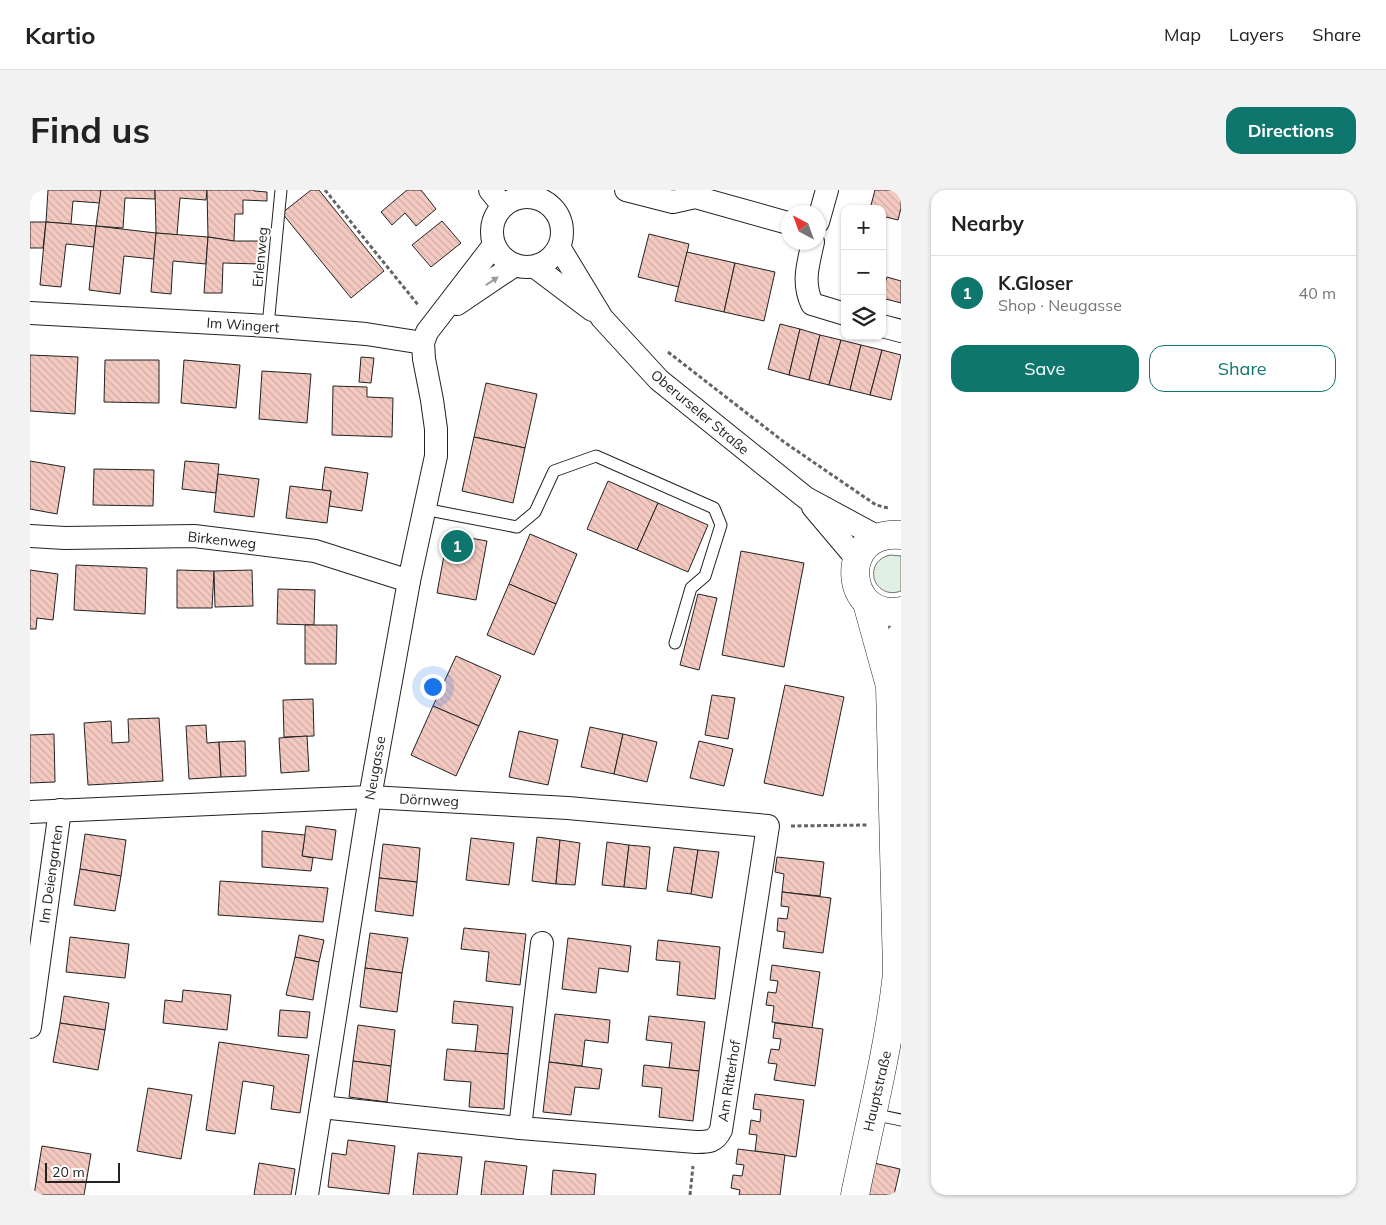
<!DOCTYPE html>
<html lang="en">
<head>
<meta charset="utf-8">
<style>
	:root { --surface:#fff; --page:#f2f2f2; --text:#222; --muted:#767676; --line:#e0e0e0; --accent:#0f766e }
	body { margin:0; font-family:Mulish,sans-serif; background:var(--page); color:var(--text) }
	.controls { position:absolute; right:15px; top:15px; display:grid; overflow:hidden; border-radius:10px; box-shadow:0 1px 4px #0004 }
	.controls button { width:45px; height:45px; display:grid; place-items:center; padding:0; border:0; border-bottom:1px solid var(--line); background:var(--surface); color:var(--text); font:25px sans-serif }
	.compass { position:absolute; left:751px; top:15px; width:45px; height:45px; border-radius:50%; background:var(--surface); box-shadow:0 1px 4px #0004; rotate:319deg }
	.scale { position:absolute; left:15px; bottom:12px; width:75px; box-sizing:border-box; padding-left:5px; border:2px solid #222; border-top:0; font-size:14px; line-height:18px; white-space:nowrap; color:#222; -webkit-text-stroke:4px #fff; paint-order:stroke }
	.you { position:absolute; left:402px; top:496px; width:18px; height:18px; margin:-12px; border:4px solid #fff; border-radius:50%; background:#1a73e8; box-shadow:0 0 0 8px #1a73e833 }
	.badge { display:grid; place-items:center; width:32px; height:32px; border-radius:50%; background:var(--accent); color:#fff; font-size:16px; font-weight:700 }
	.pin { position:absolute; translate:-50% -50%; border:2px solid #fff; box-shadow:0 1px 5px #0006 }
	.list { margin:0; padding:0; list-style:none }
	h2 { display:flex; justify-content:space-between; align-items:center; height:65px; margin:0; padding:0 20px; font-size:21px }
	h2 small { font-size:16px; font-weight:400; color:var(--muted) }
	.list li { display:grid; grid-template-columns:32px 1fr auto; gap:15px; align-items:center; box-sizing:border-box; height:75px; padding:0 20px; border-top:1px solid var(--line) }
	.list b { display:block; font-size:19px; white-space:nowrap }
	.list p { margin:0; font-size:16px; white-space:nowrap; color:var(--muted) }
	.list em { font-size:16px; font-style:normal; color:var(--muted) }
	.actions { display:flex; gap:10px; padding:15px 20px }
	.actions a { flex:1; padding:11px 0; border:1px solid var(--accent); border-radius:15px; text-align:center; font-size:18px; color:var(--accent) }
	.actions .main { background:var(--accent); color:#fff }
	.icon { flex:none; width:28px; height:28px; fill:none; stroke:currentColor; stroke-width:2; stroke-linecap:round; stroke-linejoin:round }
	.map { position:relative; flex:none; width:871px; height:1005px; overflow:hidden; border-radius:15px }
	header { display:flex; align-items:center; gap:30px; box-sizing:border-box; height:70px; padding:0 25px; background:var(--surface); border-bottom:1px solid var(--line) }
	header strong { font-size:24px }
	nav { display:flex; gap:28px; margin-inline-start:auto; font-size:18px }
	.intro { display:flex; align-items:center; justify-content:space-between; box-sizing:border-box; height:120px; padding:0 30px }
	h1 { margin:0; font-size:35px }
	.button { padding:12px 22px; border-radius:15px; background:var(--accent); color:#fff; font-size:18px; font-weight:700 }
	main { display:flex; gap:30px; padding:0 30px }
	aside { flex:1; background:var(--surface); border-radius:15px; box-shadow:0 1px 4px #0004 }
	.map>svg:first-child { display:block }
	.green { fill:#e0efe3; stroke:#6f6f6f }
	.building { fill:url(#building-back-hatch); stroke:#222 }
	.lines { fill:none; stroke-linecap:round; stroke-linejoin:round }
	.lane-casing { stroke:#222; stroke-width:13 }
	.street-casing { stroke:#222; stroke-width:24 }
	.secondary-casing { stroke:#222; stroke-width:29 }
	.path { stroke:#646464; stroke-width:3; stroke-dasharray:4 2.5; stroke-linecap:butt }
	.lane { stroke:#fff; stroke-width:11 }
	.street { stroke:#fff; stroke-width:22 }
	.secondary { stroke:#fff; stroke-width:28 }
	.oneway { fill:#9c9c9c }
	.labels { text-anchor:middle; stroke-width:4; stroke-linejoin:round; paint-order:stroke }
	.street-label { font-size:14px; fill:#222; stroke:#fff }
</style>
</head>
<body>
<header>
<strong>Kartio</strong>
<nav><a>Map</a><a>Layers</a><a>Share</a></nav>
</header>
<div class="intro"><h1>Find us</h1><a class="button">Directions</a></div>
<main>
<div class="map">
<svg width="871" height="1005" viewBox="0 0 871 1005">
	<defs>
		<pattern id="building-back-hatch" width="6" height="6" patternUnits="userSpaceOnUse" patternTransform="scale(1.25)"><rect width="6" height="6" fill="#f3c9c0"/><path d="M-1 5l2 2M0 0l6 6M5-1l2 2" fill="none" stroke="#d0aca5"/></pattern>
	</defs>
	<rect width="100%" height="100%" fill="#fff"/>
	<path class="green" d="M860 365 871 366V401C844 411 831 372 860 365Z"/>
	<g class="building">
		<path d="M18 0H71L70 13 43 11 41 34 16 32Z"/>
		<path d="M71 0H125V9L95 8 93 38 66 36Z"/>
		<path d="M125 0H177L176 10 150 8 147 45 126 43Z"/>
		<path d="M177 0H224V1L237 2V11L213 10V24H205L204 51 178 47Z"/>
		<path d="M281 0H289L354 81 321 108 252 23Z"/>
		<path d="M377 0H391L406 19 386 36 375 23 362 35 351 22Z"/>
		<path d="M845 0H871V18L868 30 852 26V19H840Z"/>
		<path d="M412 31 431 53 401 77 382 55Z"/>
		<path d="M0 32H16L13 58H0Z"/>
		<path d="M16 32 66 36 64 57 36 54 31 97 10 95Z"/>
		<path d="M66 36 126 43 124 69 94 66 90 104 59 100Z"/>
		<path d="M126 43 178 47 176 74 143 71 141 104 121 102Z"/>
		<path d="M619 44 659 54 649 97 608 87Z"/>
		<path d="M178 47 204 51H230V74L193 73 192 103H174Z"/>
		<path d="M657 62 705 73 694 122 645 111Z"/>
		<path d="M705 73 745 82 734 131 694 122Z"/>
		<path d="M857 87 871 91V113L852 108V102Z"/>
		<path d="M750 134 770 139 759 185 738 179Z"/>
		<path d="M770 139 790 145 779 190 759 185Z"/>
		<path d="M790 145 811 150 799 195 779 190Z"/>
		<path d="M811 150 831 155 820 200 799 195Z"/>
		<path d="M831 155 852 160 840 205 820 200Z"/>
		<path d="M852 160 871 165 861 210 840 205Z"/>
		<path d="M0 165 48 167 45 224 0 221Z"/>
		<path d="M331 167 344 168 341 193 329 192Z"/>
		<path d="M75 170H129V213L74 212Z"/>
		<path d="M154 170 210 175 206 218 151 213Z"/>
		<path d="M232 181 281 184 277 233 229 229Z"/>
		<path d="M456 193 507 204 495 258 444 247Z"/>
		<path d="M303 196 337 197V207L363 208 362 247 302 245Z"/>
		<path d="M444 247 495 258 483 313 432 301Z"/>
		<path d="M0 271 35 277 27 324 0 319Z"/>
		<path d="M155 271 189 274 186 303 152 299Z"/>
		<path d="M295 277 338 283 332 321 299 316 301 301 292 300Z"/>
		<path d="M64 279 124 280 123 316 63 315Z"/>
		<path d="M188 284 229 289 224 327 184 322Z"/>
		<path d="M578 291 628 313 607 360 557 339Z"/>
		<path d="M260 296 301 301 297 333 256 328Z"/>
		<path d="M628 313 678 335 658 382 607 360Z"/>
		<path d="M418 344 457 351 446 410 407 403Z"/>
		<path d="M500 344 547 364 526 414 479 394Z"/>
		<path d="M711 361 774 373 754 477 692 465Z"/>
		<path d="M46 375 117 378 115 424 44 420Z"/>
		<path d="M0 380 28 384 23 430 7 428 6 439H0Z"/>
		<path d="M147 380 184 381 182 418H147Z"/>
		<path d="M222 380 223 416 185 417 184 381Z"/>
		<path d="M479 394 526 414 504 465 457 445Z"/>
		<path d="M248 399 285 400 284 435 247 434Z"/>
		<path d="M668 404 687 408 669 480 650 475Z"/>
		<path d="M275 435H307L306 474H275Z"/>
		<path d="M426 466 471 486 449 536 403 516Z"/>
		<path d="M755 495 814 507 793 606 734 593Z"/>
		<path d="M682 505 705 508 698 549 675 545Z"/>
		<path d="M283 509 284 546 254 547 253 510Z"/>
		<path d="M403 516 449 536 426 586 381 565Z"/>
		<path d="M129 528 133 591 58 595 54 533 81 531 82 553 99 552 98 529Z"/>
		<path d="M176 535 177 553 189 552 191 587 159 589 156 536Z"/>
		<path d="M560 537 593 544 584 584 551 577Z"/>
		<path d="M489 541 528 550 518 595 479 587Z"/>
		<path d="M24 544 25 592 0 593V545Z"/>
		<path d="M593 544 627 552 617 592 584 584Z"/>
		<path d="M277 546 279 581 251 583 249 548Z"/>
		<path d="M215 551 216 586 191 587 189 552Z"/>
		<path d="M669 551 703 559 694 596 660 588Z"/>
		<path d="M276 636 306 640 302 670 272 666Z"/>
		<path d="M232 641 275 645 272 666 283 668 281 681 232 677Z"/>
		<path d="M55 644 96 650 91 686 50 679Z"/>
		<path d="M507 647 530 650 526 694 502 691Z"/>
		<path d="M441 648 484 653 479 695 436 690Z"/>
		<path d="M530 650 550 653 545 695 526 694Z"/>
		<path d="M577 652 599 655 594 697 572 695Z"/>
		<path d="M353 654 390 658 387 692 349 688Z"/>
		<path d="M599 655 620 657 616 699 594 697Z"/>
		<path d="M644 657 668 660 661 704 637 701Z"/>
		<path d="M668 660 689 662 682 708 661 704Z"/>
		<path d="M747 667 794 672 790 706 752 702 754 684 745 682Z"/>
		<path d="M50 679 91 686 85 721 44 715Z"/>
		<path d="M349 688 387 692 383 726 345 721Z"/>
		<path d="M190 691 298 698 293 732 188 725Z"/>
		<path d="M752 702 801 708 793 763 753 758 755 742 747 741 748 728 757 729 759 717 751 716Z"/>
		<path d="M434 738 496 744 490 795 456 791 459 762 431 759Z"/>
		<path d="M340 743 378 748 372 783 335 778Z"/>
		<path d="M269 745 294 750 289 772 265 767Z"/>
		<path d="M40 747 99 754 95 788 36 782Z"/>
		<path d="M538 748 601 756 598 782 569 778 566 803 532 799Z"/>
		<path d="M628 750 690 757 685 809 647 805 650 772 626 770Z"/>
		<path d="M265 767 289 772 283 810 256 805Z"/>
		<path d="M742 775 790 782 782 838 742 832 744 816 736 815 738 802 746 803 748 791 740 790Z"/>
		<path d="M335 778 372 783 367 822 330 817Z"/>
		<path d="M153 800 201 805 197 840 133 833 135 810 152 812Z"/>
		<path d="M34 806 79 813 75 840 30 833Z"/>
		<path d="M424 811 483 817 478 864 445 862 448 835 422 833Z"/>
		<path d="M250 820 280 822 277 848 248 846Z"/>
		<path d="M525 824 580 830 578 853 555 850 552 876 519 872Z"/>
		<path d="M619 826 675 832 669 881 639 878 642 853 616 850Z"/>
		<path d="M30 833 75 840 68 880 23 872Z"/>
		<path d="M745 833 793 839 785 896 744 890 747 874 738 873 741 859 749 860 751 849 743 848Z"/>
		<path d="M328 835 365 840 361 876 323 871Z"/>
		<path d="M189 852 279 865 270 923 241 919 244 896 213 891 205 944 176 940Z"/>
		<path d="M417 859 478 864 474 919 439 917 441 892 414 890Z"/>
		<path d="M323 871 361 876 357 912 319 907Z"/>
		<path d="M519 872 572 879 569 899 545 897 541 925 513 922Z"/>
		<path d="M614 875 669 881 663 931 629 927 632 898 612 896Z"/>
		<path d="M118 898 162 905 151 969 107 961Z"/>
		<path d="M725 904 774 910 766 967 725 961 727 945 719 944 721 930 730 932 731 920 723 919Z"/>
		<path d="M318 950 365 956 359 1004 298 997 302 963 316 965Z"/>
		<path d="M12 956 61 964 54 1005H4Z"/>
		<path d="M708 959 755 965 750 1005H709L710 1000 701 998 703 985 712 986 714 975 706 974Z"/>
		<path d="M388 963 432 967 427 1005H383Z"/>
		<path d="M455 971 497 976 493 1005H451Z"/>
		<path d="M229 973 265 979 261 1005H224Z"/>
		<path d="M844 973 870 979 864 1005H837Z"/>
		<path d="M523 980 566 984 564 1005H521Z"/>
	</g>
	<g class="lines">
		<g class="lane-casing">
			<g id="lane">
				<path d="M238 136 251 0"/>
				<path d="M394 319 487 337 505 322 524 281 566 266 684 318 691 335 675 386 661 398 645 453"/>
				<path d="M842 924 871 930"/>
			</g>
		</g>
		<g class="street-casing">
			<g id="street">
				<path d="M460 0 473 16"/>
				<path d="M596 0 643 12 665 7 758 33"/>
				<circle cx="497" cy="42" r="35"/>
				<path d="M788 32 797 0"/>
				<path d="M783 52C778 75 772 92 782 114L815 124"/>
				<path d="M529 57 572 128 629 190 776 308 848 347"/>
				<path d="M505 77 562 120"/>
				<path d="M427 114 485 75"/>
				<path d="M0 123 238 136 336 144 393 153"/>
				<path d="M852 136 871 141"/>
				<path d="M783 317 827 369"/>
				<path d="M0 346 35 348 164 346 285 361 379 391"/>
				<path d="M0 622 340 607 538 618 738 636 691 940C685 952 679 952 666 952L490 938 291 917"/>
				<path d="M0 837 30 620"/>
				<path d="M490 938 512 753"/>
				<path d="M277 1005 340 607 379 391 406 266V239L402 210 394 169 393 153 397 142 464 55"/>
			</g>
		</g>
		<g class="secondary-casing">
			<g id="secondary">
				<path d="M871 345C806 339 814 432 871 421"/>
				<path d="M861 490 871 446"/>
				<path d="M825 1005C840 931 859 858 867 783L860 496 837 413"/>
			</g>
		</g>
		<g class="path">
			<path d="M295 0 389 116"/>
			<path d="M638 162 754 252 846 315 858 318"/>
			<path d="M761 636 837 635"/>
			<path d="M660 1005 663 976"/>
		</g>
		<use href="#lane" class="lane"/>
		<use href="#street" class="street"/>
		<use href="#secondary" class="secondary"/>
	</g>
	<defs><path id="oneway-solid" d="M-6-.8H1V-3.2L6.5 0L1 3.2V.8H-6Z" transform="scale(1.25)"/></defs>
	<use class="oneway" href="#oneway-solid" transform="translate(462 91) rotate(-33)"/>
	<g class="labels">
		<g class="street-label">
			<text transform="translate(230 67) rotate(-85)" y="5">Erlenweg</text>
			<text transform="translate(213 135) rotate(4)" y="5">Im Wingert</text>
			<text transform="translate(670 222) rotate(40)" y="5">Oberurseler Straße</text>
			<text transform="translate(192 350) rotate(6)" y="5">Birkenweg</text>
			<text transform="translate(345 578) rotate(-80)" y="5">Neugasse</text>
			<text transform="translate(399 610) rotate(3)" y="5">Dörnweg</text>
			<text transform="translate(21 684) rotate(-82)" y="5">Im Deiengarten</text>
			<text transform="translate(699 891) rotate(-81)" y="5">Am Ritterhof</text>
			<text transform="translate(847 901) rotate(-77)" y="5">Hauptstraße</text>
		</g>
	</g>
</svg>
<div class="controls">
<button>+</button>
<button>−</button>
<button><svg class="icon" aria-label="layers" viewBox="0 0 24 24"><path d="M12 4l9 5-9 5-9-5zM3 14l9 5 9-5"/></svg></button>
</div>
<svg class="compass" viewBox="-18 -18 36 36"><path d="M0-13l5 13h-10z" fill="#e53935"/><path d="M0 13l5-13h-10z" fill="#767676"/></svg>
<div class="scale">20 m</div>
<div class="you"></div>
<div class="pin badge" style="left:427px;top:356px">1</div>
</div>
<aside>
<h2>Nearby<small></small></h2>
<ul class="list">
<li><span class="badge">1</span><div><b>K.Gloser</b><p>Shop · Neugasse</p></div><em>40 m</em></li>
</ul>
<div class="actions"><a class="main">Save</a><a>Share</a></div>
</aside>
</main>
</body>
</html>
